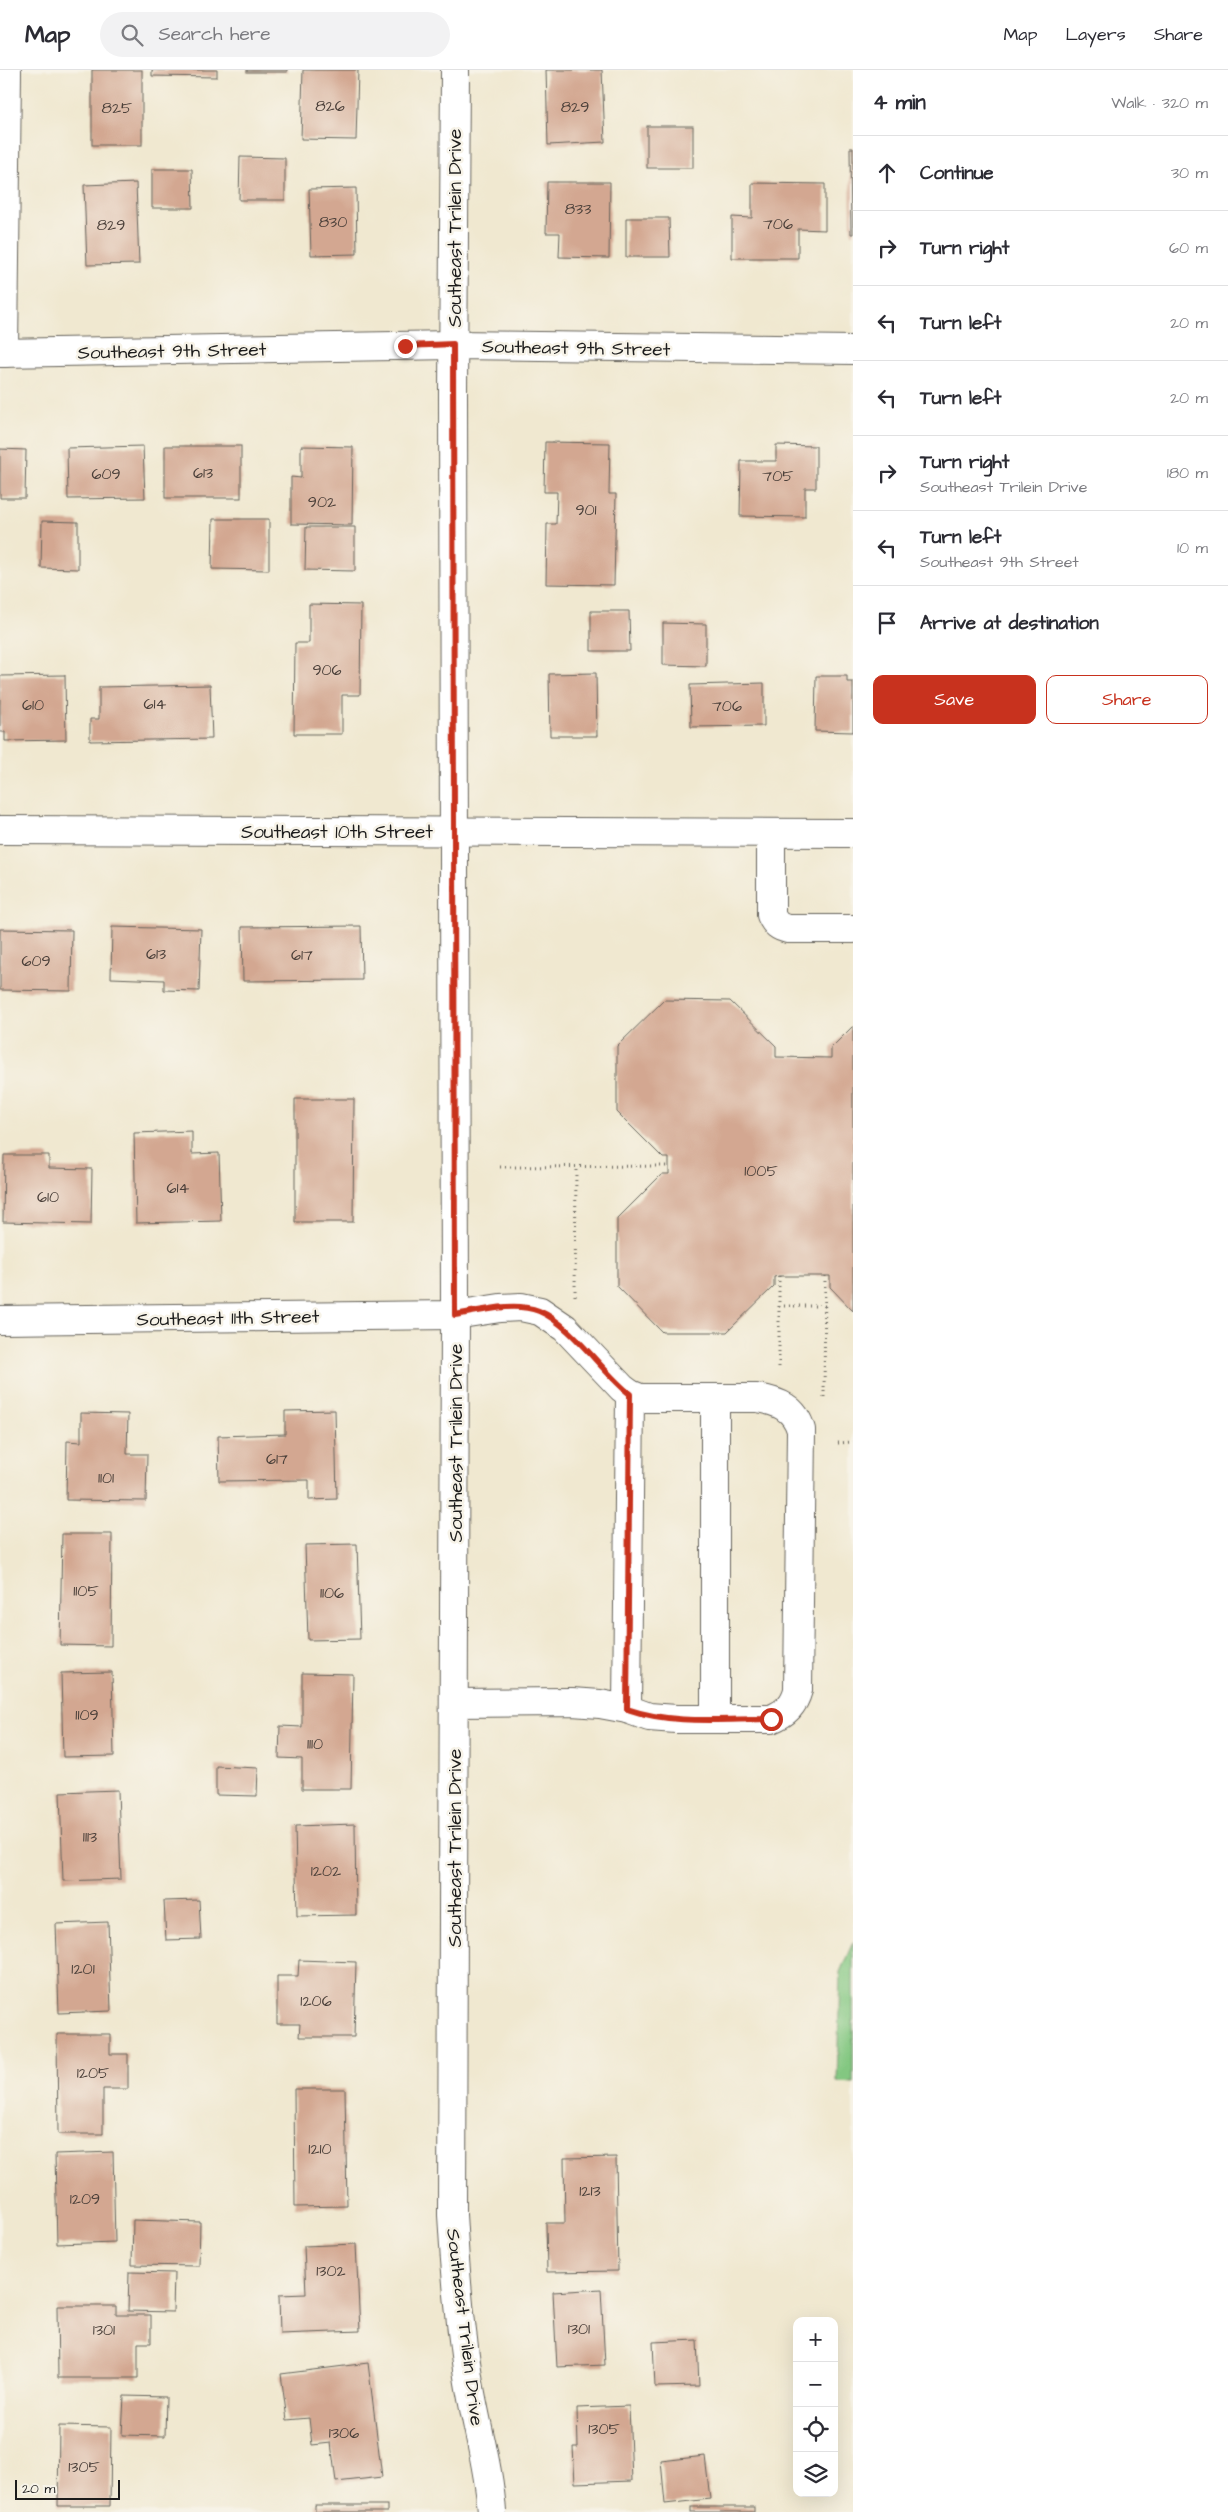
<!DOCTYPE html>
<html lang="en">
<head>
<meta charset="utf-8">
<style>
	:root { --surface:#fff; --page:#f2f2f3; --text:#2b2b33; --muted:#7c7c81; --line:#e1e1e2; --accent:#c8321e }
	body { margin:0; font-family:"Architects Daughter",sans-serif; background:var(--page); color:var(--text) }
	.controls { position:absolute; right:15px; bottom:15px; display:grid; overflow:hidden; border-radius:10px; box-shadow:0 5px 20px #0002 }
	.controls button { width:45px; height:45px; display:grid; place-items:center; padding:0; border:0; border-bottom:1px solid var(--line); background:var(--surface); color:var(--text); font:25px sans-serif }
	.scale { position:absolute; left:15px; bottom:12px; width:105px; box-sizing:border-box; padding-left:5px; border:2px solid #1c1c1c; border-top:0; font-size:14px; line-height:18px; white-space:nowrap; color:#1c1c1c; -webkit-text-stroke:4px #f7f3e8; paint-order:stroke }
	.stop { position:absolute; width:15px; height:15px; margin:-11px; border:4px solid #c8321e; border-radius:50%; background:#fff }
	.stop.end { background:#c8321e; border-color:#fff; box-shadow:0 1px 5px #0008 }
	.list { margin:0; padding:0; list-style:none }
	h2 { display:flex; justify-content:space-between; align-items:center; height:65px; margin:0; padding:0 20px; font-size:21px }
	h2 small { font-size:16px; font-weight:400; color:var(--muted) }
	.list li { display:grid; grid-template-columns:32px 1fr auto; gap:15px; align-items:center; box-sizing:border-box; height:75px; padding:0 20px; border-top:1px solid var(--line) }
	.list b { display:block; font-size:19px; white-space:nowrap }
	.list p { margin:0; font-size:16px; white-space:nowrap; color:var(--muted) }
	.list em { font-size:16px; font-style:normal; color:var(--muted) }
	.actions { display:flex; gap:10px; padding:15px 20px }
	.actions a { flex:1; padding:11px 0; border:1px solid var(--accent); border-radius:10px; text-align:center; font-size:18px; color:var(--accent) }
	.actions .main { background:var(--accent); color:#fff }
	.icon { flex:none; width:28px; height:28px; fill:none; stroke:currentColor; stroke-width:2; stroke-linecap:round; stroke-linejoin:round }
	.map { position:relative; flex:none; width:853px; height:2442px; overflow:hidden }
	header { display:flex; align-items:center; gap:30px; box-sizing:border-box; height:70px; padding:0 25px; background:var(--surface); border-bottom:1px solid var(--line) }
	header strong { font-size:24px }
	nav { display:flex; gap:28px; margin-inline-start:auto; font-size:18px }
	.search { width:350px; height:45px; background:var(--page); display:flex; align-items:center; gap:12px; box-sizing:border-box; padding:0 18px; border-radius:28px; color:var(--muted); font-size:19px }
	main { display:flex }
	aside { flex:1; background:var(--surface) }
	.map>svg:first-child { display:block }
	.green { fill:#83c781; stroke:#50724e }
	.building { fill:#d3a791 }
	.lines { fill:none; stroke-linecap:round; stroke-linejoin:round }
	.minor-casing { stroke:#66635b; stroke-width:30 }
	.path { stroke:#66635b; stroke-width:3; stroke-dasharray:1 4; stroke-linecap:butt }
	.minor { stroke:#fff; stroke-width:28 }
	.route { stroke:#c8321e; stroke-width:6 }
	.labels { text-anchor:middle; stroke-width:5; stroke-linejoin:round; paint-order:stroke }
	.number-label { font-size:16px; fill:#4a3f39 }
	.street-label { font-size:19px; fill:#1c1c1c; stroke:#f7f3e8 }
</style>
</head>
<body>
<header>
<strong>Map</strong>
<div class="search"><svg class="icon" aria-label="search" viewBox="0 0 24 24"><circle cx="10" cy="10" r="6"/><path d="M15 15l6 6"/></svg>Search here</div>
<nav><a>Map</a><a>Layers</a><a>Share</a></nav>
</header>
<main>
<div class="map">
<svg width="853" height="2442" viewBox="0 0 853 2442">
	<rect width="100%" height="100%" fill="#f7f3e8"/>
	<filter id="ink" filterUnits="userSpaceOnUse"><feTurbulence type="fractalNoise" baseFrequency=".02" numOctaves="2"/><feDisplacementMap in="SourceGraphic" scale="10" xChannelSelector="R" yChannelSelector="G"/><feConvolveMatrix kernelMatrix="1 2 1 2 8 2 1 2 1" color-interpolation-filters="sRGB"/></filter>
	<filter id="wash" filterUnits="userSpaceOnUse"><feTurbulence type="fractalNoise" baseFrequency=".0096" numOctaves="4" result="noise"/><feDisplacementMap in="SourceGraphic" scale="20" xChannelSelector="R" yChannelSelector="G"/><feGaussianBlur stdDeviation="1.12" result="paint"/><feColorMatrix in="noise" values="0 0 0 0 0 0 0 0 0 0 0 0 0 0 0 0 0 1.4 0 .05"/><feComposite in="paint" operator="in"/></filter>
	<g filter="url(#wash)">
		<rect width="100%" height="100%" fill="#f0e8d0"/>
		<path class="green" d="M853 1872V2013L837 2012 840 1902Z"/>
		<g id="blocks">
			<g class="building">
				<rect x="92" y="0" width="50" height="75"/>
				<path d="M152 0H217V7L152 6Z"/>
				<rect x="247" y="0" width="40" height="2"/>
				<path d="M303 0H358L356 70 301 69Z"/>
				<path d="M546 0H602L605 72 548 75Z"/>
				<rect x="647" y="56" width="46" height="42"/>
				<path d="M850 78H853V164H851Z"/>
				<path d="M240 87 285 88V130H239Z"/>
				<path d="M152 99H192L193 138H152Z"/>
				<path d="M547 112H610L609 188 559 187 560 163H546Z"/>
				<path d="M136 113 139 194 87 195 84 115Z"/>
				<path d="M752 113 825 114V160L798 159V188H732V147L752 148Z"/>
				<path d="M356 118 357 184 311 185 309 119Z"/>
				<path d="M626 148H669L670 187H626Z"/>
				<path d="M545 372 610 373 609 424H616L614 515 546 514 547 454H556L557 422H544Z"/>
				<path d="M776 375 816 376V418H805V447L740 446 741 391H776Z"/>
				<path d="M143 376 145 428 68 429 67 378Z"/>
				<rect x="165" y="376" width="76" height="52"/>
				<path d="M301 376 353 377 352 455 291 454V407L301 408Z"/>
				<path d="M0 379 26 380 25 428H0Z"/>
				<path d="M213 449H269V500L212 499Z"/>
				<path d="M42 451 78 452V499L41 498Z"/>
				<path d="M306 457H355V501L305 500Z"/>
				<path d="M309 534 361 535 360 625H342V664H294L295 573H309Z"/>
				<path d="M591 541H629L630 581H591Z"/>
				<path d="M663 553 706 554V596L663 595Z"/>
				<path d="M596 603 597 666H550L549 604Z"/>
				<path d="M65 605 66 670 5 671V662H0V606Z"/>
				<path d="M816 606H847V612H853V662L815 661Z"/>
				<path d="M764 613V656L691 657 690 615Z"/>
				<path d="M210 615 212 669 90 671V649H99V617Z"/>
				<path d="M361 856 362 910 243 911 242 857Z"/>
				<path d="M112 857 201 859 199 921 164 920V910L111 908Z"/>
				<path d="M0 859 72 860 71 921 0 920Z"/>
				<path d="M664 930 730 931 776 976V987L831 988V978L853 956V1241L830 1217V1206H779L774 1207V1216L727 1262H662L617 1216V1149L662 1104H669V1088H663L617 1042V976Z"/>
				<path d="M295 1029H354L353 1152H295Z"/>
				<path d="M192 1061V1084L219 1083 221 1151 136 1153 134 1063Z"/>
				<path d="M4 1085H49V1098L92 1099 91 1154 3 1152Z"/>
				<path d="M335 1340 337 1429 309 1430V1410L219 1411 218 1366 285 1364V1341Z"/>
				<path d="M81 1343 128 1344 127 1384H147L146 1431 66 1430 67 1371 81 1372Z"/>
				<path d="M62 1464H112L111 1576 60 1575Z"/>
				<path d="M357 1474 360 1569 308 1570 305 1475Z"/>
				<path d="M112 1602 114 1686 63 1687 61 1603Z"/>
				<path d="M302 1603 353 1604 351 1719H302V1689L279 1688 280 1656 302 1657Z"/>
				<path d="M216 1696 258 1698 257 1726 216 1725Z"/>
				<path d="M118 1720 121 1809 63 1811 60 1722Z"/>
				<path d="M355 1754 356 1845 297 1846 295 1756Z"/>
				<path d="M199 1830 201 1869 166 1870 164 1831Z"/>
				<path d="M108 1852 111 1941 59 1943 56 1854Z"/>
				<path d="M299 1890 356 1892 354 1967H299L300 1954H277V1906H298Z"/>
				<path d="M57 1964H110V1984H128V2019H103V2064H58Z"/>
				<path d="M294 2019H345L347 2136 295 2137Z"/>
				<path d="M113 2082 115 2172 57 2174 55 2084Z"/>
				<path d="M616 2087 618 2201 547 2202 546 2153H565L564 2088Z"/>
				<path d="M133 2150 200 2152 199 2196 132 2195Z"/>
				<path d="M356 2174 360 2261 280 2264 279 2225 306 2224 304 2176Z"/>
				<path d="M129 2202 174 2203 173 2242 128 2241Z"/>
				<path d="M601 2219 605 2295 557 2297 553 2222Z"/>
				<path d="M57 2236H116V2245H151V2273H138V2308H58Z"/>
				<path d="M697 2270 699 2316 655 2317 653 2272Z"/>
				<path d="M368 2293 382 2407 336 2412 331 2373 312 2375 309 2348 287 2350 281 2304Z"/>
				<path d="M124 2326 166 2327 165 2366 122 2365Z"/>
				<path d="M629 2336 632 2411 575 2413 573 2377H578L577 2338Z"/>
				<path d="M59 2356 111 2357 110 2436H58Z"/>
				<path d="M705 2386 710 2429 665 2434 661 2391Z"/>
				<rect x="315" y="2435" width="72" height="7"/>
				<rect x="691" y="2437" width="63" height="5"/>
			</g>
		</g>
	</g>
	<g filter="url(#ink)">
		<use href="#blocks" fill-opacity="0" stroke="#66635b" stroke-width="1"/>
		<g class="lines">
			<g class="minor-casing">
				<g id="minor">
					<path d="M455 0 453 324 455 1245 452 2145C455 2199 460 2253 468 2306 475 2352 489 2396 492 2442"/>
					<path d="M0 283 453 275 853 280"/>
					<path d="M4 283 7 0"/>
					<path d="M0 760 853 763"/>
					<path d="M771 763V845C775 854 779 857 788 859H853"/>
					<path d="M0 1250 455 1245 500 1238 521 1237 540 1241 565 1258 622 1318 630 1324 640 1328H757C778 1331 795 1338 801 1360L798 1620C794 1635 786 1643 771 1649H676L649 1647 627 1639 600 1634 572 1632 454 1633"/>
					<path d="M715 1328V1649"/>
					<path d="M627 1639 630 1324"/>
				</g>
			</g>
			<g class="path">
				<path d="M500 1097 669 1096"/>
				<path d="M779 1206V1301"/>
				<path d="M575 1226 576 1097"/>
				<path d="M779 1236H825"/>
				<path d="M824 1327 825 1206"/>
				<path d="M838 1373 853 1372"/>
			</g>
			<use href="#minor" class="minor"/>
		</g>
	</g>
	<g class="lines" filter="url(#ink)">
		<path class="route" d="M405 276 453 274 455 1245C481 1241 514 1231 539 1241 571 1254 602 1302 630 1324L627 1639C673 1655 723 1649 771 1649"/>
	</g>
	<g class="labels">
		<g class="number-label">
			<text x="330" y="41">826</text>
			<text x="575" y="42">829</text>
			<text x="117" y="43">825</text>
			<text x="578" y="144">833</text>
			<text x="333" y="157">830</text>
			<text x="778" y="159">706</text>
			<text x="111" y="160">829</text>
			<text x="203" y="408">613</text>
			<text x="106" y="409">609</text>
			<text x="778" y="411">705</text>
			<text x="322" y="437">902</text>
			<text x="586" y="445">901</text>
			<text x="327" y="605">906</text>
			<text x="155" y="639">614</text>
			<text x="33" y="640">610</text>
			<text x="727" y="641">706</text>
			<text x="156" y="889">613</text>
			<text x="302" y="890">617</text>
			<text x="36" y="896">609</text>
			<text x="761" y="1106">1005</text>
			<text x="178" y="1123">614</text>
			<text x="48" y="1132">610</text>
			<text x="277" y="1394">617</text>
			<text x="106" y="1413">1101</text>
			<text x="86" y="1526">1105</text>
			<text x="332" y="1528">1106</text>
			<text x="87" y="1650">1109</text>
			<text x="315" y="1679">1110</text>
			<text x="90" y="1772">1113</text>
			<text x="326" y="1806">1202</text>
			<text x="83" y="1904">1201</text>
			<text x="316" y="1936">1206</text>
			<text x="93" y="2008">1205</text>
			<text x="320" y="2084">1210</text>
			<text x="590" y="2126">1213</text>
			<text x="85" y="2134">1209</text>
			<text x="331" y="2206">1302</text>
			<text x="579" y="2264">1301</text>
			<text x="104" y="2265">1301</text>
			<text x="604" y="2364">1305</text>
			<text x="344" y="2368">1306</text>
			<text x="84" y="2402">1305</text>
		</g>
		<g class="street-label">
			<text transform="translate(454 158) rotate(-90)" y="7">Southeast Trilein Drive</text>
			<text transform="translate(576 277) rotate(1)" y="7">Southeast 9th Street</text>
			<text transform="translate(172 280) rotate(-1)" y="7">Southeast 9th Street</text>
			<text x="337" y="768">Southeast 10th Street</text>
			<text transform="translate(228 1247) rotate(-1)" y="7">Southeast 11th Street</text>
			<text transform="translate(455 1373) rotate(-90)" y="7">Southeast Trilein Drive</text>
			<text transform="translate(454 1778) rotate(-90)" y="7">Southeast Trilein Drive</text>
			<text transform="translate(466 2257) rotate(83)" y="7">Southeast Trilein Drive</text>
		</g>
	</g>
</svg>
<div class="controls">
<button>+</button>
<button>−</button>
<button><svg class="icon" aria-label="locate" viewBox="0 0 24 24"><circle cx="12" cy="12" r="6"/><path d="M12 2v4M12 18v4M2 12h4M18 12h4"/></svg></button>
<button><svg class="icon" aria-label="layers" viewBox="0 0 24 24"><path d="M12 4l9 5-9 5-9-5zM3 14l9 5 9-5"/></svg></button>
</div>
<div class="scale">20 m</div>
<div class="stop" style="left:771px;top:1649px"></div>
<div class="stop end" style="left:405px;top:276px"></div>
</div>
<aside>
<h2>4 min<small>Walk · 320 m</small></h2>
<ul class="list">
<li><svg class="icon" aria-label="ahead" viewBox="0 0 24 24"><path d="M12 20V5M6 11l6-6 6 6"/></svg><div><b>Continue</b></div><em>30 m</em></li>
<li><svg class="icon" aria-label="right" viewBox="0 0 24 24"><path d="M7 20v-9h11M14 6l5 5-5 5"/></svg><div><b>Turn right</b></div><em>60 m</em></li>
<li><svg class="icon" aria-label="left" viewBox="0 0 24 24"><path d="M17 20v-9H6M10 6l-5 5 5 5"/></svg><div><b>Turn left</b></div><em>20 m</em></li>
<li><svg class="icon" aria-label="left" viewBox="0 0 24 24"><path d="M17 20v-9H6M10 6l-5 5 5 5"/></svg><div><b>Turn left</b></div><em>20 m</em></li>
<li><svg class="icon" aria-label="right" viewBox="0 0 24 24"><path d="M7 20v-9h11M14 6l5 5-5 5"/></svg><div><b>Turn right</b><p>Southeast Trilein Drive</p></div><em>180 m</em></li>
<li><svg class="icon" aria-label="left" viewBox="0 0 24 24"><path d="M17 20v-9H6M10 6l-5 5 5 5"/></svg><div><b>Turn left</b><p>Southeast 9th Street</p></div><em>10 m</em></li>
<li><svg class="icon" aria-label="arrive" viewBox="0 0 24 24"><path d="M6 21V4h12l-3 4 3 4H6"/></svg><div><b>Arrive at destination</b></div></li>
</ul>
<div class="actions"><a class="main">Save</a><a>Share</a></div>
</aside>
</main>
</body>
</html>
